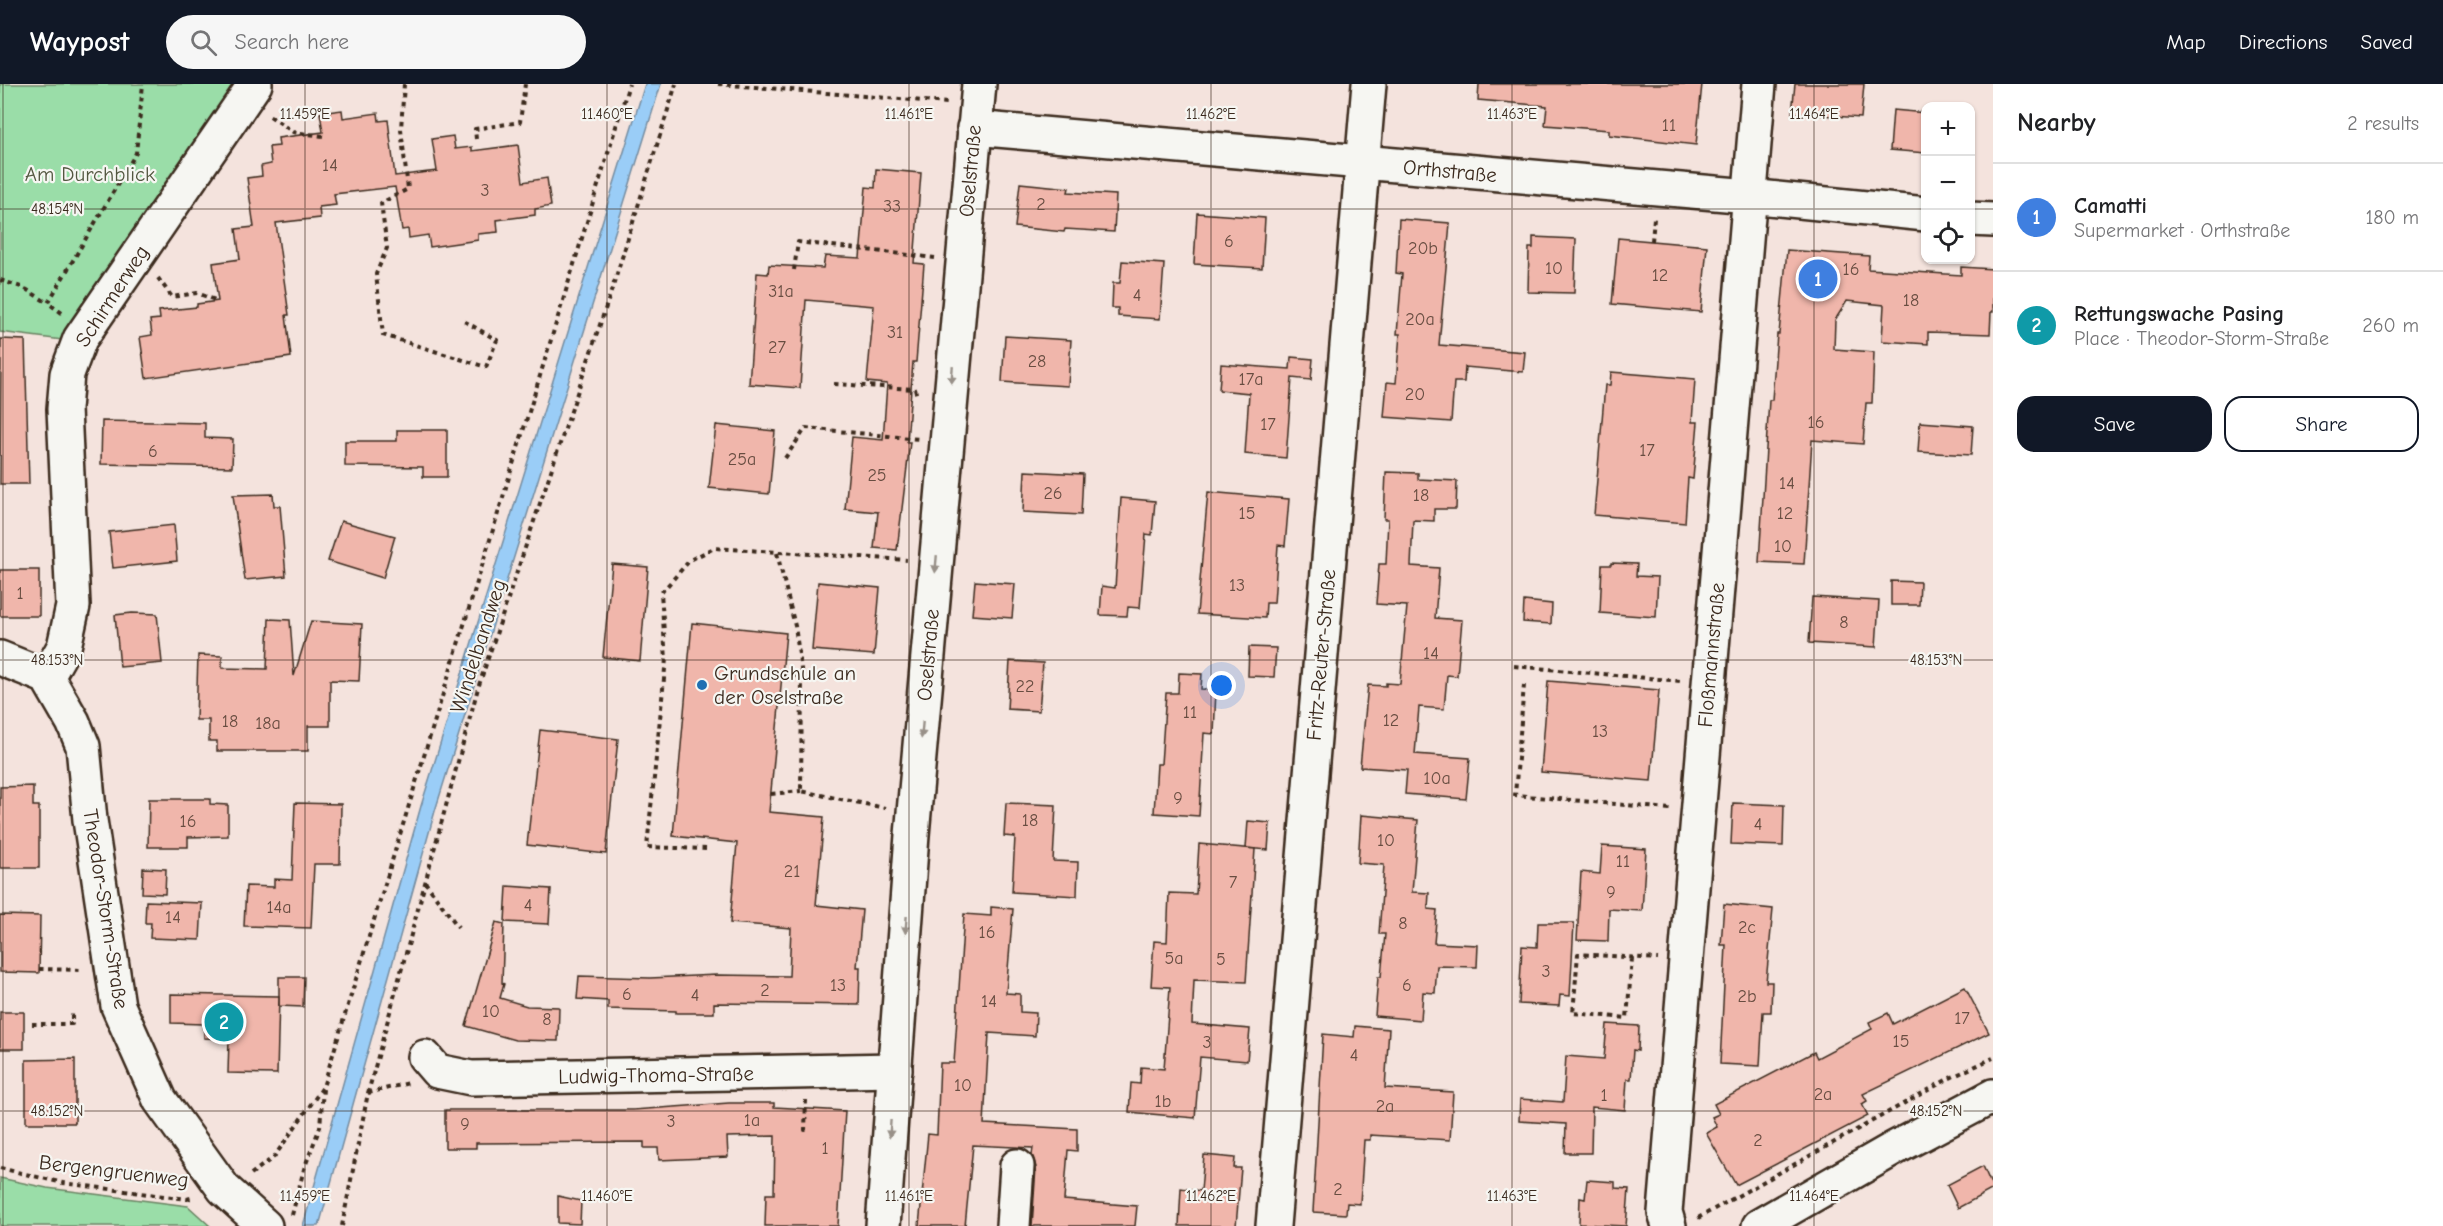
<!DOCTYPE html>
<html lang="en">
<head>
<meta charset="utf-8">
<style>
	:root { --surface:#fff; --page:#f6f6f6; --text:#202124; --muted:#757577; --line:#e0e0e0; --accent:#111827 }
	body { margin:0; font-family:"Comic Neue",sans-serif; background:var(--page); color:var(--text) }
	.controls { position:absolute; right:18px; top:18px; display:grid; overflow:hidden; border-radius:12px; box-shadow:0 2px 4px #0004 }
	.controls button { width:54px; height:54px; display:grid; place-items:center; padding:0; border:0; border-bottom:2px solid var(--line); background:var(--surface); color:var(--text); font:30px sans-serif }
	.you { position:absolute; left:1222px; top:602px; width:21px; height:21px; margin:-15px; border:4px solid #fff; border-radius:50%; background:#1a73e8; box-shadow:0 0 0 9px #1a73e833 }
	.badge { display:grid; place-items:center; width:39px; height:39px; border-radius:50%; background:var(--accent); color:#fff; font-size:20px; font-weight:700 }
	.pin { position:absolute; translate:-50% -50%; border:3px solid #fff; box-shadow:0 2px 6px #0006 }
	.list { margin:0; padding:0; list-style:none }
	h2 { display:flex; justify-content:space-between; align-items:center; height:78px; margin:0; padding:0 24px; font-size:26px }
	h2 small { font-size:20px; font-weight:400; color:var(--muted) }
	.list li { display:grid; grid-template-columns:39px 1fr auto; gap:18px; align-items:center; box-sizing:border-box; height:108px; padding:0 24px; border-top:2px solid var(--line) }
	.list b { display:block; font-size:22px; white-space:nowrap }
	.list p { margin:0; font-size:20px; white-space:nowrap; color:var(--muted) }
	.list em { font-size:20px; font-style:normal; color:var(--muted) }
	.actions { display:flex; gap:12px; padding:18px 24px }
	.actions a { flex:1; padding:14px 0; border:2px solid var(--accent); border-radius:18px; text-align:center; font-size:21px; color:var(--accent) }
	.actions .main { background:var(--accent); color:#fff }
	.icon { flex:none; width:33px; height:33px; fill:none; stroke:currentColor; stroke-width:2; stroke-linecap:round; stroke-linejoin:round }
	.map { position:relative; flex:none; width:1993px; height:1142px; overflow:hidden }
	header { display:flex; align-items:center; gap:36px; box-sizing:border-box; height:84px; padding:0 30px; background:var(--accent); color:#fff }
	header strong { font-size:28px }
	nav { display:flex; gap:33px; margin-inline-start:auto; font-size:21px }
	.search { width:420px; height:54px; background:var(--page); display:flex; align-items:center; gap:15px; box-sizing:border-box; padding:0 21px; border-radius:33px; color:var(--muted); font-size:22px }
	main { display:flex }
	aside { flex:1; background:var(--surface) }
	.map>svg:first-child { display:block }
	.green { fill:#9adda8; stroke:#6a8463; stroke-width:1.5 }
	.water { fill:#9acdf7; stroke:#748ca0; stroke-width:1.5 }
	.building { fill:#f0b6ab; stroke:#3b2a1e; stroke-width:1.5 }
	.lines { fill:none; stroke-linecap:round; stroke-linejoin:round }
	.minor-casing { stroke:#3b2a1e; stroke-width:38 }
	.path { stroke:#3b2a1e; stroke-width:4; stroke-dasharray:4.5 4.5; stroke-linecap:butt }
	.minor { stroke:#f6f6f2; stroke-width:33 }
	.oneway { fill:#989088 }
	.ticks { fill:none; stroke:#3b2a1e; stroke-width:1.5; stroke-opacity:0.45 }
	.poi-dot { fill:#1f6fb2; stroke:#f6f6f2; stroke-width:2 }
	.labels { text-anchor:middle; stroke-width:4.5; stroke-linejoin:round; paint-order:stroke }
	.number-label { font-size:18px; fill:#684d41 }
	.street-label { font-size:21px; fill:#3b2a1e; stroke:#f6f6f2 }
	.park-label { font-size:21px; fill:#535740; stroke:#f6f6f2 }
	.poi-label { font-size:21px; fill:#3b2a1e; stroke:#f6f6f2; text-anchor:start }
	.ticks-label { font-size:15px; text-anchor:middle; fill:#3b2a1e; stroke:#f6f6f2; stroke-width:4.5; stroke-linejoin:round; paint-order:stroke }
</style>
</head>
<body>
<header>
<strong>Waypost</strong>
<div class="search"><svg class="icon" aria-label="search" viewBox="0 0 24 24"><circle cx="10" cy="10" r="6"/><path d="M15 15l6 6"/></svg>Search here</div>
<nav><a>Map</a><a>Directions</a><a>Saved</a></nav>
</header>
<main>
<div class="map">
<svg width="1993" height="1142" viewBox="0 0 1993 1142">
	<rect width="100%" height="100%" fill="#f4e3dd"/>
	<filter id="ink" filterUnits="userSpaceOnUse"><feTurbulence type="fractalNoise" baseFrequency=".0167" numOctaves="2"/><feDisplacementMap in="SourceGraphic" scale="12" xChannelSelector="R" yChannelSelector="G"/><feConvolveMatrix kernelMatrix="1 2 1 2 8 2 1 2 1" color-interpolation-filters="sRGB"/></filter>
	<g filter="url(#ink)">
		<g class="green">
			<path d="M0 0H259L86 259 0 248Z"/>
			<path d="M0 1094 47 1104 188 1122 210 1142H0Z"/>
		</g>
		<path class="water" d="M645 0H661L435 727 319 1142H303L421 722Z"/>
		<g class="building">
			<path d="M1479 0H1702L1696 61 1609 51V46L1545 41 1547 22 1478 16Z"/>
			<path d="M1795 0H1864L1861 34 1792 29Z"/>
			<path d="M342 26 343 34 378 29 379 37 388 36 395 92 437 87 432 55 453 52 455 65 472 63V67L518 61 523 98 547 94 551 122 535 125V131L497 136 498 148 478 150V156L430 163 428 151 409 154 408 145 402 146 395 103 334 110 336 121 319 123 320 134 276 139 289 231H286L291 273 146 294 140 253 152 251 150 236 160 235 159 227 197 223V220L218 217 213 179 240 175 236 145 254 143 247 94 262 92 261 82 271 80 269 63 279 62 278 54 323 48 320 29Z"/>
			<path d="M1893 26 1926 29V69L1890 66Z"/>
			<path d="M876 85 921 89 914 179 924 180 916 278H913L907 358H910L897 466 874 464 878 428 845 425 852 353 883 356 887 300 867 298 874 222 806 216 800 304 749 300 757 189 768 190 769 181 823 184 825 172 860 174 866 103 875 104Z"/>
			<path d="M1020 99 1069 104 1068 108 1116 111 1114 148 1065 145 1064 148 1015 143Z"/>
			<path d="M1197 129 1265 134 1262 184 1194 180Z"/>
			<path d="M1399 135 1450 139 1439 261 1525 268 1523 288 1465 283 1464 298H1454L1451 338 1384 333 1387 298 1396 299 1400 250H1397L1402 190 1396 189Z"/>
			<path d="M1533 153 1576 155 1574 209 1528 208 1529 164H1533Z"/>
			<path d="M1618 154 1707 162 1701 228 1612 220Z"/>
			<path d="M1787 166 1869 172 1868 185 1961 191V183L1993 185V228H1991L1990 250 1928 248V260L1882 257 1884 221 1847 217 1835 236 1834 265 1874 268 1872 319H1866L1863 360 1812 356 1804 480 1759 478 1769 316H1772L1777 250H1779Z"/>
			<path d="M1122 177 1164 180 1160 235 1118 232V224H1112L1113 199H1120Z"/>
			<path d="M1005 252 1071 256 1068 302 1002 298Z"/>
			<path d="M1 255 25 256 29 400H0Z"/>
			<path d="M1291 273 1313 275 1311 296 1292 294 1286 374 1245 370 1249 309 1219 306 1221 280 1290 285Z"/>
			<path d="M1611 288 1695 295 1692 338H1698L1693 395 1688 394 1685 439 1594 431 1605 301H1610Z"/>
			<path d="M102 337 205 339V354L233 355 232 383 101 380Z"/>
			<path d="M1920 338 1973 342 1971 371 1918 368Z"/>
			<path d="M716 341 775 347 769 410 709 404Z"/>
			<path d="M397 346H447V393H423V383L345 382V357H397Z"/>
			<path d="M1025 387 1083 390 1081 431 1023 428Z"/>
			<path d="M1386 388 1418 389V395L1457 397 1456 425H1434V437L1413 436 1411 482 1439 484 1435 534 1462 536 1457 592 1447 591 1444 625 1419 623 1415 670 1470 674 1466 715 1405 710 1407 686 1360 683 1368 601 1386 602V599L1400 600 1407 522 1376 520 1379 480H1386L1388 435H1384Z"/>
			<path d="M1208 408 1289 415 1285 462 1278 461 1274 519H1266L1265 534 1197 530Z"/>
			<path d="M273 410 274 422H280L286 492 245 496 233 411Z"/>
			<path d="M1121 414 1155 417 1152 451 1146 450 1140 524 1128 523 1127 532 1100 531 1102 502 1115 504Z"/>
			<path d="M341 437 395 452 383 494 328 477Z"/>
			<path d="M174 441 177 477 113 484 109 448Z"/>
			<path d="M1611 479 1637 480 1636 492 1658 493 1656 533 1600 529 1602 481H1611Z"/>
			<path d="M612 480 648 483 640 577 603 573Z"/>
			<rect x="0" y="486" width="39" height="46"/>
			<path d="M975 497 1015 500 1012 534 972 531Z"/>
			<path d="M1891 497 1920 498 1919 521H1891Z"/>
			<path d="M818 498 880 504 874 571 812 566Z"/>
			<path d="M1812 513 1879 517 1876 563 1809 559Z"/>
			<path d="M1524 517 1552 520 1551 540 1523 538Z"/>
			<path d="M132 529 157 530 162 579 120 583 115 531Z"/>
			<path d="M269 535 290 536 294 592 311 537 362 540 359 597 330 596V642H308V667H217V657H209V636H196L198 571 222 572V584L267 585Z"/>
			<path d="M692 539 786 549 769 728 824 733 816 821 862 826 857 883H860L859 921 714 919V929H676V927L608 925V917L577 915 579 892 650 894 717 891 789 892 791 844 730 839 737 759 673 752Z"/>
			<path d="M1249 563 1276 564 1274 593 1248 592Z"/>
			<path d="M1010 577 1043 579 1039 627 1007 625Z"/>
			<path d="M1179 589 1202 590 1201 605 1216 606 1214 650 1204 649 1199 732 1154 729 1157 680H1161L1166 609H1178Z"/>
			<path d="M1548 597 1659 606 1651 697 1541 688Z"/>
			<path d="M540 646 618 655 606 770 527 761Z"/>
			<path d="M33 702V722H39V784H0V703Z"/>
			<path d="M149 715H210V720L228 721V752L188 753V763H148Z"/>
			<path d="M295 719 341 720 340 780H314L311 844 244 842 246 802 274 803V795L292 796Z"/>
			<path d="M1006 719 1056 721 1053 777 1078 778 1077 812 1012 808 1015 753 1004 752Z"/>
			<path d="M1733 719 1784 721 1783 762 1731 760Z"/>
			<path d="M1361 731 1418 736 1412 808 1429 809 1428 825 1437 826 1434 859 1478 861 1477 883 1437 882 1435 909 1423 908 1421 936 1375 932 1378 893H1381L1385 850H1379L1384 781 1358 779Z"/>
			<path d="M1248 737 1270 739 1268 766 1246 764Z"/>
			<path d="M1199 760 1255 765 1246 898 1194 896 1192 940 1250 945 1247 977 1200 973 1195 1034 1129 1028 1131 999 1140 1000 1141 983 1164 985 1170 903 1151 902 1154 857 1167 858 1169 809 1196 810Z"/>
			<path d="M1602 762 1646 765 1642 827 1609 825 1608 857 1577 856 1581 788 1600 790Z"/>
			<path d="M143 784 166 785 165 810 142 809Z"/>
			<path d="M507 802 551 805 549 840 505 838Z"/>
			<path d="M146 817 202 819 200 856 150 854 151 839H145Z"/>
			<path d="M1724 820 1773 825 1766 898H1772L1771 928H1763L1760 982 1720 980 1726 861H1721Z"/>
			<path d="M991 823 1013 825 1006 909 1020 910V928L1036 929 1035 952 989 949 984 1040 1077 1045V1067L1068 1066 1064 1116 1137 1122 1135 1142H1032L1036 1083 1032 1071 1033 1064 973 1061 965 1142H919L928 1050 937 1051 940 979H954L964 830 991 832Z"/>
			<path d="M0 831 40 832 39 889 0 888Z"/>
			<path d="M496 838 504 840 502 899 504 900 500 914 527 922 559 923 558 957 515 956 466 942Z"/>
			<path d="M1538 839H1574L1570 912 1560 911 1559 922 1519 920 1522 862 1537 863Z"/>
			<path d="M279 893H304L303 923 279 922Z"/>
			<path d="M1965 903 1989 949 1863 1010 1867 1017 1862 1020 1868 1032 1736 1101 1706 1049 1717 1043 1712 1033 1719 1030 1714 1020 1814 968 1817 974 1872 945 1869 938 1888 929 1893 940Z"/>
			<path d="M171 910 279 912 277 990 228 989 229 955 204 954V940L171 939Z"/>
			<rect x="0" y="928" width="24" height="37"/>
			<path d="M1607 940 1639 942 1638 967 1633 966 1631 995H1627L1625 1026 1592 1023 1591 1069H1565L1566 1040 1519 1037 1520 1015 1563 1018 1566 972 1604 975Z"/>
			<path d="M1355 942 1389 945 1385 1004 1453 1008 1450 1056 1370 1051V1056H1364L1360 1120 1347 1119 1346 1130 1313 1128 1323 950 1354 953Z"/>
			<path d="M75 975V1039H26V976Z"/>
			<path d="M729 1019H774V1023L845 1027 838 1142H765L766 1110H774L775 1052 727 1053 728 1073 659 1076 658 1064H644V1058L476 1059V1064H445V1026H633Z"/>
			<path d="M1204 1071 1235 1074 1234 1084H1241L1236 1142H1179L1181 1104 1201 1107Z"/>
			<path d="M1983 1082 1993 1105 1958 1124 1947 1101Z"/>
			<path d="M1587 1096 1615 1098V1104L1629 1105 1626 1142 1579 1140 1580 1114 1585 1115Z"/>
			<path d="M558 1112 581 1117 580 1140 558 1139Z"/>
		</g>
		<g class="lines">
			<g class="minor-casing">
				<g id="minor">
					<path d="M974 44 1749 112 1926 130"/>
					<path d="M1970 135 1993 136"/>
					<path d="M0 574 47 593 73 638 83 662 90 736 118 922 160 1016 224 1105 265 1142"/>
					<path d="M47 593 64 563 73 522 64 325 67 290 80 255 255 0"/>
					<path d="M425 973 437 987 471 994 895 986"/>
					<path d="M883 1142 912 751 979 0"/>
					<path d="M1013 1142 1017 1082"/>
					<path d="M1273 1142 1369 0"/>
					<path d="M1669 1142 1665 1128 1759 0"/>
					<path d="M1759 1142 1895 1064 1993 1012"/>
				</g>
			</g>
			<g class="path">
				<path d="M404 0 401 45 408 105 381 119 387 164 376 190 383 251 486 283 497 256 462 236"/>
				<path d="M718 0 948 19"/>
				<path d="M270 32 293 48 323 52"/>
				<path d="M476 55 475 45 520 38 525 0"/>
				<path d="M1652 157 1654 134"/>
				<path d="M794 186 798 158 935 174"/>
				<path d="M158 194 172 213 197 209 218 217"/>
				<path d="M0 196 24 204 48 219"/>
				<path d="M62 229 48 219 136 69 143 0"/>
				<path d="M834 300 915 305 917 313"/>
				<path d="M785 374 806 344 919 355"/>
				<path d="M777 469 795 542 802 592 801 707 885 724"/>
				<path d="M1514 582 1681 597"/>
				<path d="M782 592H802"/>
				<path d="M1524 601 1515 711 1670 725"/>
				<path d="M771 710 801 707"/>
				<path d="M706 765 647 763 666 575 661 509 690 476 714 464 907 476"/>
				<path d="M425 798 458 843"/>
				<path d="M1632 874 1627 934 1573 929 1578 870 1658 875"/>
				<path d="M39 885 83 886"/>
				<path d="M32 940H72V926"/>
				<path d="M368 1009 409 999"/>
				<path d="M806 1016 805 1046H807"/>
				<path d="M0 1084 63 1099 187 1115 194 1113"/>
				<path d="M251 1090 274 1073 323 1003 629 0"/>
				<path d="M292 1131 304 1085 320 1043 323 1005"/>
				<path d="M1698 1134 1948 995 1993 974"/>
				<path d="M342 1142 368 1009 478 604 615 196 676 0"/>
			</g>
			<use href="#minor" class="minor"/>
		</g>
		<defs><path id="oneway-solid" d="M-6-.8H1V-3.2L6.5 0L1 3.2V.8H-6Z" transform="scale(1.5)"/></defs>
		<g class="oneway">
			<use href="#oneway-solid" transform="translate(952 291) rotate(95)"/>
			<use href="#oneway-solid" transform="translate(936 480) rotate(95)"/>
			<use href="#oneway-solid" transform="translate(922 646) rotate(95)"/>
			<use href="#oneway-solid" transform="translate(906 841) rotate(94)"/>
			<use href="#oneway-solid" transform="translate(890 1045) rotate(94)"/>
		</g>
	</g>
	<path class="ticks" d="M3 0V1142M305 0V1142M607 0V1142M909 0V1142M1211 0V1142M1512 0V1142M1814 0V1142M0 125H1926M1970 125H1993M0 576H1993M0 1027H1993"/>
	<circle class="poi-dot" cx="702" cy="601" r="6"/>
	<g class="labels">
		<g class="number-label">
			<text x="1669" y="47">11</text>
			<text x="330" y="87">14</text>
			<text x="485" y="112">3</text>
			<text x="1041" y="126">2</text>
			<text x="892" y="128">33</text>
			<text x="1229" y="163">6</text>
			<text x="1423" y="170">20b</text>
			<text x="1554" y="190">10</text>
			<text x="1851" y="191">16</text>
			<text x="1660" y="197">12</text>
			<text x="781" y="213">31a</text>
			<text x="1137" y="217">4</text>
			<text x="1911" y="222">18</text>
			<text x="1420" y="241">20a</text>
			<text x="895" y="254">31</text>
			<text x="777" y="269">27</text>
			<text x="1037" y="283">28</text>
			<text x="1251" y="301">17a</text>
			<text x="1415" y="316">20</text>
			<text x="1816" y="344">16</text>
			<text x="1268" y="346">17</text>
			<text x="1647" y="372">17</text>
			<text x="153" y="373">6</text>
			<text x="742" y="381">25a</text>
			<text x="877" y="397">25</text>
			<text x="1787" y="405">14</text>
			<text x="1053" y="415">26</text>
			<text x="1421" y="417">18</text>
			<text x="1247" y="435">15</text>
			<text x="1785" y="435">12</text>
			<text x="1783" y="468">10</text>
			<text x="1237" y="507">13</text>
			<text x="20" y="515">1</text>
			<text x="1844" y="544">8</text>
			<text x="1431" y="575">14</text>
			<text x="1025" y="608">22</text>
			<text x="1190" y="634">11</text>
			<text x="1391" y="642">12</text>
			<text x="230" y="643">18</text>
			<text x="268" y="645">18a</text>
			<text x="1600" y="653">13</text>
			<text x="1437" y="700">10a</text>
			<text x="1178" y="720">9</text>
			<text x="1030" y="742">18</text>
			<text x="188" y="743">16</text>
			<text x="1758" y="746">4</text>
			<text x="1386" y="762">10</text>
			<text x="1623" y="783">11</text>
			<text x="792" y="793">21</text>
			<text x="1233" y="804">7</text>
			<text x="1611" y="814">9</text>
			<text x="528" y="827">4</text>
			<text x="279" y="829">14a</text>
			<text x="173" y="839">14</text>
			<text x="1403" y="845">8</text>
			<text x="1747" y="849">2c</text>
			<text x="987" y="854">16</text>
			<text x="1174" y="880">5a</text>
			<text x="1221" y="881">5</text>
			<text x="1546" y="893">3</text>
			<text x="838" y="907">13</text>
			<text x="1407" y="907">6</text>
			<text x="765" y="912">2</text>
			<text x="627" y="916">6</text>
			<text x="695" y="917">4</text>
			<text x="1747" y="918">2b</text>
			<text x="989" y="923">14</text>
			<text x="491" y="933">10</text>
			<text x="1962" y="940">17</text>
			<text x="547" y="941">8</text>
			<text x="1901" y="963">15</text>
			<text x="1207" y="964">3</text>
			<text x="1354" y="977">4</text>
			<text x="963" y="1007">10</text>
			<text x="1823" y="1016">2a</text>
			<text x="1604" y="1017">1</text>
			<text x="1163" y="1023">1b</text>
			<text x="1385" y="1028">2a</text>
			<text x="752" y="1042">1a</text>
			<text x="671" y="1043">3</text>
			<text x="465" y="1046">9</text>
			<text x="1758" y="1062">2</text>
			<text x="825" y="1070">1</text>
			<text x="1338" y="1111">2</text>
		</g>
		<g class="street-label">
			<text transform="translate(970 87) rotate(-85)" y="7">Oselstraße</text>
			<text transform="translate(1450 87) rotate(5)" y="7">Orthstraße</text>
			<text transform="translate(112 212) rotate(-57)" y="7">Schirmerweg</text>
			<text transform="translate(478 562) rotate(-72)" y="7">Windelbandweg</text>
			<text transform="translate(928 571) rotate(-85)" y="7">Oselstraße</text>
			<text transform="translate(1321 571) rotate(-85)" y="7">Fritz-Reuter-Straße</text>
			<text transform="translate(1711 571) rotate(-85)" y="7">Floßmannstraße</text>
			<text transform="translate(106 825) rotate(81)" y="7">Theodor-Storm-Straße</text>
			<text transform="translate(656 991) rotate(-1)" y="7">Ludwig-Thoma-Straße</text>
			<text transform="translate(114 1087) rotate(7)" y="7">Bergengruenweg</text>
		</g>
		<g class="park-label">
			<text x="90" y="97">Am Durchblick</text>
		</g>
		<g class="poi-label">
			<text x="714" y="596">Grundschule an<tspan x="714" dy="24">der Oselstraße</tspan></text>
		</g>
	</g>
	<g class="ticks-label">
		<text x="305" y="35">11.459°E</text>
		<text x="607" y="35">11.460°E</text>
		<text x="909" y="35">11.461°E</text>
		<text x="1211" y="35">11.462°E</text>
		<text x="1512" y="35">11.463°E</text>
		<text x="1814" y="35">11.464°E</text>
		<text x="57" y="130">48.154°N</text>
		<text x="57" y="581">48.153°N</text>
		<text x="1936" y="581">48.153°N</text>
		<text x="57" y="1032">48.152°N</text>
		<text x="1936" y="1032">48.152°N</text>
		<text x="305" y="1117">11.459°E</text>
		<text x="607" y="1117">11.460°E</text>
		<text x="909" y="1117">11.461°E</text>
		<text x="1211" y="1117">11.462°E</text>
		<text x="1512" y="1117">11.463°E</text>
		<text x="1814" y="1117">11.464°E</text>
	</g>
</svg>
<div class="controls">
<button>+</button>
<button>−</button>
<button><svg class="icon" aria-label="locate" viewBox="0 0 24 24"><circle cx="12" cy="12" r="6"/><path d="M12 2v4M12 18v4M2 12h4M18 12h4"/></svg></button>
</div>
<div class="you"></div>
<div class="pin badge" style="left:1818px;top:195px;background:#3f7fe0">1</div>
<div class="pin badge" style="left:224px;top:938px;background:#0f9aa8">2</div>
</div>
<aside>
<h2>Nearby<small>2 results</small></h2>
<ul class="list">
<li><span class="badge" style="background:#3f7fe0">1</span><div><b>Camatti</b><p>Supermarket · Orthstraße</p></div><em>180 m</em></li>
<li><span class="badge" style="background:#0f9aa8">2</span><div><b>Rettungswache Pasing</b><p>Place · Theodor-Storm-Straße</p></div><em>260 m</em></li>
</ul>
<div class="actions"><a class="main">Save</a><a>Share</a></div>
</aside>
</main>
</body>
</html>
